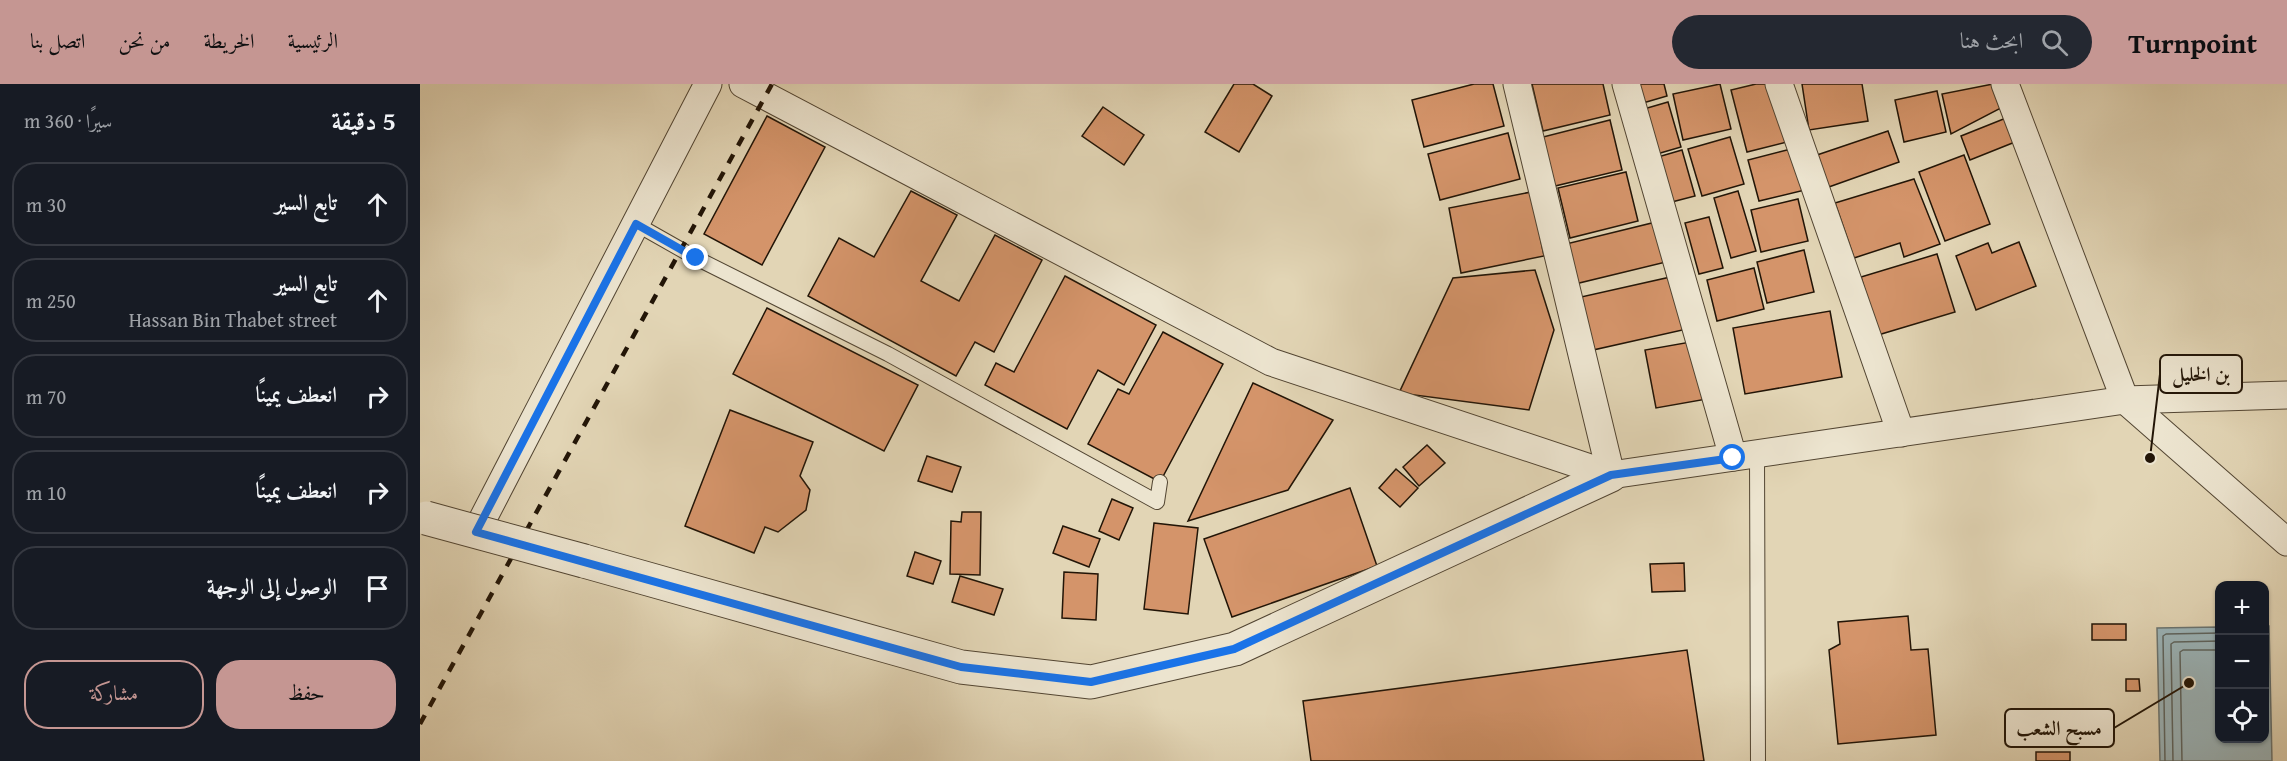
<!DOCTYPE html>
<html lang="ar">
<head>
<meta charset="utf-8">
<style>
	:root { --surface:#171b24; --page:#242831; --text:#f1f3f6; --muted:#9ea1a6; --line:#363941; --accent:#c59692 }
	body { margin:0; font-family:"Gentium Book Plus",Amiri,serif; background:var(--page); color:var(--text); direction:rtl }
	.controls { position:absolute; right:18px; bottom:18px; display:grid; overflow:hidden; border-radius:12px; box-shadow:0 2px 4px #0004 }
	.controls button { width:54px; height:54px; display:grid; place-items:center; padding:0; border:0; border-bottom:2px solid var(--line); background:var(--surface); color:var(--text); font:30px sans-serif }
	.stop { position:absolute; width:18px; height:18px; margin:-14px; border:4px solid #1a73e8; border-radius:50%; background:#fff }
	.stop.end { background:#1a73e8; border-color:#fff; box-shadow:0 2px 6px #0008 }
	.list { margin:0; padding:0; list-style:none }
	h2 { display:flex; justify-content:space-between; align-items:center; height:78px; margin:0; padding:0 24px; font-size:26px }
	h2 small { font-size:20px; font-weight:400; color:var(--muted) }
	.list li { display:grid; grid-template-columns:39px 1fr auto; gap:18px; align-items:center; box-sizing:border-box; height:84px; margin:0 12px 12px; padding:0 12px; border:2px solid var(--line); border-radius:24px }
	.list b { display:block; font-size:22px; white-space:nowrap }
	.list p { margin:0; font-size:20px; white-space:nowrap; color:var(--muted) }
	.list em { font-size:20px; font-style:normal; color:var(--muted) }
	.actions { display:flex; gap:12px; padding:18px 24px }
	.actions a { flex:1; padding:14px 0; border:2px solid var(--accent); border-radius:24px; text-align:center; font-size:21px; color:var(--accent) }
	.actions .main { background:var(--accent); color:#111 }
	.icon { flex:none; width:33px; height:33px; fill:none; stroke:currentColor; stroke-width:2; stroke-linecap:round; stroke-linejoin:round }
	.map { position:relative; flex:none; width:1867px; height:677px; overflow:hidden; direction:ltr }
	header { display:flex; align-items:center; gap:36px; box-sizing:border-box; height:84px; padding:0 30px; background:var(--accent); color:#111 }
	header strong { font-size:28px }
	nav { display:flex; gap:33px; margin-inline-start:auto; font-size:21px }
	.search { width:420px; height:54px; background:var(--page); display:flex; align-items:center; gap:15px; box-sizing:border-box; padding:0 21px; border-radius:33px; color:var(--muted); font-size:22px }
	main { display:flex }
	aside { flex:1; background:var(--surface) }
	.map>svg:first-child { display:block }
	.water { fill:#9bb5ba; stroke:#6b7572; stroke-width:1.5 }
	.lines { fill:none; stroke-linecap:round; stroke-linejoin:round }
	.shore { stroke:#5e6560; stroke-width:1.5 }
	.building { fill:#d4946a; stroke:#221507; stroke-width:1.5 }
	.service-casing { stroke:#524532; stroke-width:16 }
	.minor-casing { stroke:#524532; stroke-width:29 }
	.tertiary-casing { stroke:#524532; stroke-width:35 }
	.service { stroke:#ece4cf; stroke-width:14 }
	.minor { stroke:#ece4cf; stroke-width:27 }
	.tertiary { stroke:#ece4cf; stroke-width:33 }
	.rail { stroke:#221507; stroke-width:4.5; stroke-dasharray:10 10; stroke-linecap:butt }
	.tertiary-bridge-casing { stroke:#524532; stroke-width:35; stroke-linecap:butt }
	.tertiary-bridge { stroke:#ece4cf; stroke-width:33 }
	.route { stroke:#1a73e8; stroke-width:8 }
	.leader { fill:none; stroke:#221507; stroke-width:2 }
	.callout-dot { fill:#221507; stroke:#ece4cf; stroke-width:2 }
	.callout { fill:#ece4cf; stroke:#221507; stroke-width:2 }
	.callout-label { font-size:20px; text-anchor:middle; font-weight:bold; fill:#221507 }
</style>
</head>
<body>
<header>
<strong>Turnpoint</strong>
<div class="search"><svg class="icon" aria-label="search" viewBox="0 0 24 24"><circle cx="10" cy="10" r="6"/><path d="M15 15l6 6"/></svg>ابحث هنا</div>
<nav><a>الرئيسية</a><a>الخريطة</a><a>من نحن</a><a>اتصل بنا</a></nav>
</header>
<main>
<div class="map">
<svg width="1867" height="677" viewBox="0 0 1867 677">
	<rect width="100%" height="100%" fill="#e2d5b5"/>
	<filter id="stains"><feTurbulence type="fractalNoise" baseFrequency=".00333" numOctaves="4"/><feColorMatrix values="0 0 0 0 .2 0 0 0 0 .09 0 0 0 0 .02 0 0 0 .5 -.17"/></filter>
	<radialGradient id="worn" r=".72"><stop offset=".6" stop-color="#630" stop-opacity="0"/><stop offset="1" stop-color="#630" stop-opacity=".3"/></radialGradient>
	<path class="water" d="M1845 542H1849L1852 677H1740L1737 544 1799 543 1800 654H1844Z"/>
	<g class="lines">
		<g class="shore">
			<path d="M1745 677 1743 552 1746 550 1800 549"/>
			<path d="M1753 677 1751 560 1754 558 1800 557"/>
			<path d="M1762 677 1760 568 1763 566H1800"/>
		</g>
	</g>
	<g class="building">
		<path d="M814 0H833L852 12 819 68 785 48Z"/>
		<path d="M1054 0H1073L1084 42 1004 63 992 16Z"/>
		<path d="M1112 0H1183L1190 31 1123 47Z"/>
		<path d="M1210 0H1244L1247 12 1216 21Z"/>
		<path d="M1300 0 1311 45 1263 56 1253 10Z"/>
		<path d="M1336 0H1357L1371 57 1327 68 1311 6Z"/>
		<path d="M1382 0H1442L1448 37 1389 46Z"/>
		<path d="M1573 0 1581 24 1531 50 1522 10Z"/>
		<path d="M1517 7 1526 48 1484 58 1475 16Z"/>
		<path d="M1248 18 1261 63 1230 72 1217 27Z"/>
		<path d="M683 23 724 51 704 81 662 52Z"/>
		<path d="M347 32 405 63 342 181 284 150Z"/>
		<path d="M1586 34 1595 58 1550 76 1541 52Z"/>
		<path d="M1190 36 1202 86 1135 102 1123 53Z"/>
		<path d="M1468 47 1479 78 1406 104 1394 72Z"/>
		<path d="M1088 49 1100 95 1020 116 1008 70Z"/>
		<path d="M1310 53 1324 100 1282 112 1268 65Z"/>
		<path d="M1375 64 1385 106 1339 117 1328 76Z"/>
		<path d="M1262 66 1275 112 1244 120 1231 75Z"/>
		<path d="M1544 71 1570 140 1525 157 1499 88Z"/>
		<path d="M1206 88 1218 137 1150 154 1138 104Z"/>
		<path d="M1494 95 1520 160 1484 173 1480 159 1434 174 1415 119Z"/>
		<path d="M491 107 537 131 501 197 539 217 575 151 622 176 574 268 555 258 536 292 388 212 419 154 454 173Z"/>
		<path d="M1318 107 1336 167 1311 174 1294 114Z"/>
		<path d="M1111 108 1124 172 1041 189 1029 124Z"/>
		<path d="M1378 115 1388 157 1341 168 1331 126Z"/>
		<path d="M1289 133 1303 184 1279 190 1265 139Z"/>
		<path d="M1236 138 1246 178 1155 200 1146 160Z"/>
		<path d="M1599 158 1616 202 1556 226 1536 172 1568 159 1572 169Z"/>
		<path d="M1384 166 1394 208 1347 219 1337 178Z"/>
		<path d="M1517 170 1535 228 1458 251 1441 193Z"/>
		<path d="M1334 184 1344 225 1297 237 1287 196Z"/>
		<path d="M1115 186 1134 246 1109 326 979 309 1033 194Z"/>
		<path d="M645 192 736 241 704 301 678 286 647 345 565 301 576 279 594 288Z"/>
		<path d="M1255 192 1267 245 1173 266 1161 213Z"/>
		<path d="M347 224 498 301 464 367 313 290Z"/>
		<path d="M1410 227 1422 293 1325 310 1313 244Z"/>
		<path d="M743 248 803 280 740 398 668 360 698 305 709 310Z"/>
		<path d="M1276 257 1287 315 1236 324 1225 266Z"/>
		<path d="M833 299 913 336 868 406 768 437Z"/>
		<path d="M310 326 393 358 380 392 390 406 386 426 358 448 345 443 334 469 265 442Z"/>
		<path d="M1007 361 1025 379 999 402 983 383Z"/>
		<path d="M507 372 541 383 532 408 498 397Z"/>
		<path d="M976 385 998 404 980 423 959 404Z"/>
		<path d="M930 404 957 482 812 533 784 455Z"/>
		<path d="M692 415 713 424 699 456 679 447Z"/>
		<path d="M542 428H561L560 491 530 490 531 437 541 438Z"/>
		<path d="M734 439 778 444 768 530 724 525Z"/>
		<path d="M643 442 680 455 669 483 633 469Z"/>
		<path d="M495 468 521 477 513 500 487 492Z"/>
		<path d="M1264 479 1265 507 1232 508 1230 480Z"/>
		<path d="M644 488 678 490 676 536 642 534Z"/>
		<path d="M540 492 583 505 574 531 532 518Z"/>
		<path d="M1488 532 1491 566 1508 565 1516 651 1418 660 1409 566 1420 560 1418 538Z"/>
		<rect x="1672" y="540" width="34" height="16"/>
		<path d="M1267 566 1284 677H891L883 617Z"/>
		<path d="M1706 595H1719L1720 607H1706Z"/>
		<rect x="1616" y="668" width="34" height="9"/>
	</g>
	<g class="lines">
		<g class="service-casing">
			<g id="service">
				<path d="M216 140 276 174 468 270 737 418 740 398"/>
				<path d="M1337 370 1338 677"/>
			</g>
		</g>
		<g class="minor-casing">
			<g id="minor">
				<path d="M323 0 851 278 1191 391 1705 316 1867 311"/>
				<path d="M1097 0 1191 391"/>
				<path d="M1206 0 1313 373"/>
				<path d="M1359 0 1481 349"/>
				<path d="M1585 0 1705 316 1867 458"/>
				<path d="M56 448 288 0"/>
			</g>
		</g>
		<g class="tertiary-casing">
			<path id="tertiary" d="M164 477 541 583 671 598 815 565 1191 391"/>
		</g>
		<use href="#service" class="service"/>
		<use href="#minor" class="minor"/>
		<use href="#tertiary" class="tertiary"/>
		<path class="rail" d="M0 640 352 0"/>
		<g class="tertiary-bridge-casing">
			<path id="tertiary-bridge" d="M6 434 164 477"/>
		</g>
		<use href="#tertiary-bridge" class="tertiary-bridge"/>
	</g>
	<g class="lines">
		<path class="route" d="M276 174 216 140 56 448 541 583 671 598 814 565 1191 391 1313 374"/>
	</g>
	<path class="leader" d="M1730 374L1740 290M1769 599L1694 644"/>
	<g class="callout-dot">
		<circle cx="1730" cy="374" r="6"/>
		<circle cx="1769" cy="599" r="6"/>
	</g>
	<g class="callout">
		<rect x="1740" y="271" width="82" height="38" rx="6"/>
		<rect x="1585" y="625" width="109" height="38" rx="6"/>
	</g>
	<g class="callout-label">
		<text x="1781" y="297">بن الخليل</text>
		<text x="1639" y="651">مسبح الشعب</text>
	</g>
	<rect width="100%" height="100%" filter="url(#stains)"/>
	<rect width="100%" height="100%" fill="url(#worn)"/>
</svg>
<div class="controls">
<button>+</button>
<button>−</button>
<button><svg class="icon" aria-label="locate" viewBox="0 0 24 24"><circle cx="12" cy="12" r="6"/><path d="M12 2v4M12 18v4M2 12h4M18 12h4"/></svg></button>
</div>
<div class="stop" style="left:1313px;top:374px"></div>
<div class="stop end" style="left:276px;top:174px"></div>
</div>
<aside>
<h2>5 دقيقة<small>سيرًا · 360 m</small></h2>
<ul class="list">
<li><svg class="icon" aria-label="ahead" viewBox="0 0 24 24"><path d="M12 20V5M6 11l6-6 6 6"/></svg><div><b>تابع السير</b></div><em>30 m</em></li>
<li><svg class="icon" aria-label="ahead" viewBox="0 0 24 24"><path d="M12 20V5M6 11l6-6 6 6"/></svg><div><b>تابع السير</b><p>Hassan Bin Thabet street</p></div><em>250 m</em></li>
<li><svg class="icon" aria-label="right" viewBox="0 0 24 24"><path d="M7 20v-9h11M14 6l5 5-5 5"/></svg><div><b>انعطف يمينًا</b></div><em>70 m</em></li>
<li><svg class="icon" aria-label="right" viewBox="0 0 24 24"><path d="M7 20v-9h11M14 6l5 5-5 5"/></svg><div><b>انعطف يمينًا</b></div><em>10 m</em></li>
<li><svg class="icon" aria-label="arrive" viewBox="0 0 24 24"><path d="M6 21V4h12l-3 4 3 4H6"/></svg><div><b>الوصول إلى الوجهة</b></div></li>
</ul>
<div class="actions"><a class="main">حفظ</a><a>مشاركة</a></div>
</aside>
</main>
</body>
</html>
